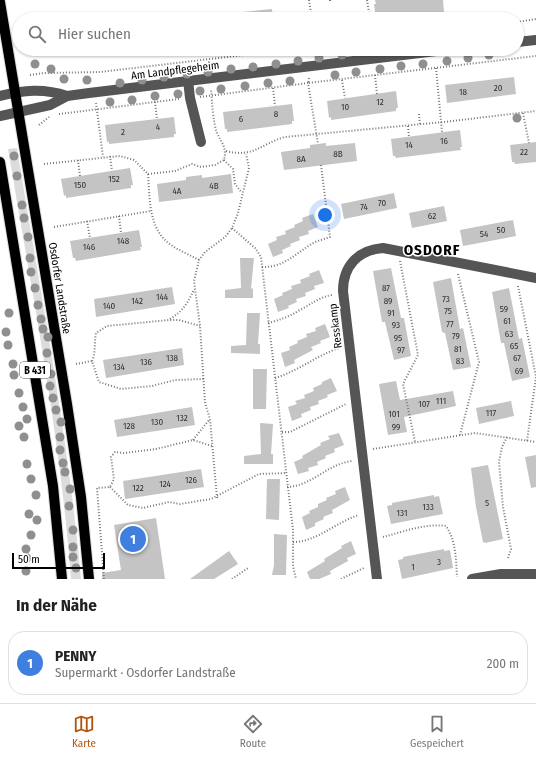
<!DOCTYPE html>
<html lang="de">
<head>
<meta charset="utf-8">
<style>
	:root { --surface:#fff; --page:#f6f6f6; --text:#222; --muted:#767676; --line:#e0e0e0; --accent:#b45309 }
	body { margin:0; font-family:"Fira Sans Condensed",sans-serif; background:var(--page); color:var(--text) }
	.scale { position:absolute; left:12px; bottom:10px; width:93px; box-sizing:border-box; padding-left:4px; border:2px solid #000; border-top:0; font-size:11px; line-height:14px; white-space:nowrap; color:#000; -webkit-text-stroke:3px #fff; paint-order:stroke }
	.you { position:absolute; left:325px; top:215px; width:14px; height:14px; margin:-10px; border:3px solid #fff; border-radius:50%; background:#1a73e8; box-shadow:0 0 0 6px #1a73e833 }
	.badge { display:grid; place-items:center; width:26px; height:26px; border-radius:50%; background:var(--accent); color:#fff; font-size:13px; font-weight:700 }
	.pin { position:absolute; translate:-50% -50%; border:2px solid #fff; box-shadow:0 1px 4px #0006 }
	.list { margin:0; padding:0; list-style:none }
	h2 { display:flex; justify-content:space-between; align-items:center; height:52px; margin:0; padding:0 16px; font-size:17px }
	h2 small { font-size:13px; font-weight:400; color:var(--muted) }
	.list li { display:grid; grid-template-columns:26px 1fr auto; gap:12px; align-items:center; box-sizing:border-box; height:64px; margin:0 8px 8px; padding:0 8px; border:1px solid var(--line); border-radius:16px }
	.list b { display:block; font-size:15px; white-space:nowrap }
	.list p { margin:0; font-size:13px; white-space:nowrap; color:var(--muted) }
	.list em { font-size:13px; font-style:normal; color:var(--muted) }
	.icon { flex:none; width:22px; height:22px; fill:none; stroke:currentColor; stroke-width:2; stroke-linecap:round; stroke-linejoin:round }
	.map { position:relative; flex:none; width:536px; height:579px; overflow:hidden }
	.search { position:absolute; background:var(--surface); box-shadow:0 1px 3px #0004; left:12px; right:12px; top:12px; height:44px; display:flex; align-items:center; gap:10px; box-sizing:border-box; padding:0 14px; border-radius:22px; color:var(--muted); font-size:15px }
	.sheet { height:124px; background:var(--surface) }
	nav { display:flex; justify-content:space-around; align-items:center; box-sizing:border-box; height:56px; border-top:1px solid var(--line); background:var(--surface); font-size:11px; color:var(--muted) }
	nav a { display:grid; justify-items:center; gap:2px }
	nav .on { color:var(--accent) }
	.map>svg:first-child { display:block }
	.green { fill:#dcdcdc }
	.building { fill:#c4c4c4 }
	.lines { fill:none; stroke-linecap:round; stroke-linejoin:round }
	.major-casing { stroke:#dbdbdb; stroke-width:12 }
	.path { stroke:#777; stroke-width:2; stroke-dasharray:1 2; stroke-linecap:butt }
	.minor { stroke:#555; stroke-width:10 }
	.major { stroke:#000; stroke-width:10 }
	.tree { fill:#8f8f8f }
	.labels { text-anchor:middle; stroke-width:3; stroke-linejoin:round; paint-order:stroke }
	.number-label { font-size:9px; fill:#313131 }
	.shield { fill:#fff; stroke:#4c4c4c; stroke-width:1 }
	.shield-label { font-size:10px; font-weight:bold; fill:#000 }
	.street-label { font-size:11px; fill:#000; stroke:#fff }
	.district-label { font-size:15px; font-weight:bold; letter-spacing:1px; fill:#000; stroke:#fff }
</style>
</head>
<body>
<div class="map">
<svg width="536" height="579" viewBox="0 0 536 579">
	<rect width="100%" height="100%" fill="#fff"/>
	<path class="green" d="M17 148C40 291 68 434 81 579H71C60 435 32 292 8 149Z"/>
	<g class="building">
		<path d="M375 0H443L444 13 393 19H376L374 4H376Z"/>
		<path d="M272 9 273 19H244L243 12Z"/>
		<path d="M514 77 516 94 447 103 445 85Z"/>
		<path d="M396 91 398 108H396V111L331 120V117L329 118 327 101Z"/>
		<path d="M292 104 294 121H292V124L227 132V129H225L223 112Z"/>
		<path d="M174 117 176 134H174V137L109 144V142H107L105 125Z"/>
		<path d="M460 130 462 147H460L461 150 396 158 395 156H393L391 139Z"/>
		<path d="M536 142V162L515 164 514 162H512L510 145Z"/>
		<path d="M326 143V146L355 143 357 161 284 170 281 152 310 148V145Z"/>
		<path d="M130 168 133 185H131V188L66 198V195L64 196 61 179Z"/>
		<path d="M231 174 233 193 159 202 157 184 186 180V177L202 175V178Z"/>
		<path d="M394 193 397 208 344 219 341 204Z"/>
		<path d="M444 206 447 221 412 228 409 213Z"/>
		<path d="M313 214 318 227 308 231 309 234 299 237 300 240 290 244 291 246 282 250 283 253 273 257 268 244 277 240 276 237 286 234 285 231 295 227 294 225 303 221 302 218Z"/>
		<path d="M513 220 516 236 463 246 460 230Z"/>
		<path d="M139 230 142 247H140L141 250 76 261 75 258H73L70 241Z"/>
		<path d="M240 258H254L251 289 253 288V298H225V290L241 288Z"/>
		<path d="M391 268 401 318H404L411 356 394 360 385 322H382L373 271Z"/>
		<path d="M319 270 324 283 314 286 315 289 305 293 306 296 296 299 297 302 288 306 289 308 278 312 274 299 283 295 282 293 292 289 291 286 301 283 300 280 310 276 309 274Z"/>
		<path d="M451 278 460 329 463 328 471 367 453 370 445 333 442 332 433 282Z"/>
		<path d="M172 287 175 304 96 317 94 299Z"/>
		<path d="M509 288 519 339 522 338 530 377 512 381 504 343H501L492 292Z"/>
		<path d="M247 313H260L258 344H260V354L231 353V346L246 345Z"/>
		<path d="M325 324 330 337 320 341 321 343 311 347 313 350 294 360 295 363 285 367 281 353 290 350 289 347 298 343 297 341 307 337 306 334 316 331 315 328Z"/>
		<path d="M182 348 184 365 106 378 103 360Z"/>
		<path d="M253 369H267L266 409H253Z"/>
		<path d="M331 378 337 391 327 395 328 397 318 401 319 404 310 407 311 410 301 414 302 417 292 421 288 407 297 404 295 401 305 398 304 395 314 391 313 388 322 384V382Z"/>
		<path d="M396 381 400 400 453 391 456 406 404 417 407 432 388 435 379 384Z"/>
		<path d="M511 401 514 416 479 424 476 408Z"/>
		<path d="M192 407 195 425 117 437 114 420Z"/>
		<path d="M260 423 273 424 271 454H273V464H244V456L261 454Z"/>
		<path d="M339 433 344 445 334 449 335 452 325 456 326 458 317 462 318 465 308 468 309 471 298 474 294 462 303 458 302 456 321 445 320 443 330 439 328 436Z"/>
		<path d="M536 455V487L531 488 525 457Z"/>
		<path d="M488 465 503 539 485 543 483 542 476 507 471 468Z"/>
		<path d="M201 469 204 487 125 499 123 481Z"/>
		<path d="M267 479H280L279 520 266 519Z"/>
		<path d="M345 487 350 500 332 510 333 513 323 517 324 519 315 523V526L306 530 302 517 310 513 309 511 318 507V504L327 500 326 498 336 494 335 491Z"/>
		<path d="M434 495V497L439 496 443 514 391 524 387 506 392 505V503Z"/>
		<path d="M156 518 165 579H102V573L121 570 114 525Z"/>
		<path d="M274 534 287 535 286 575H272L274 565Z"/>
		<path d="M351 541 356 554 347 558 348 561 330 571 331 574 319 579H310L307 572 325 561 324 559 342 548 341 546Z"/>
		<path d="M444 549V551L450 550 453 568 402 579 398 560 403 559V557Z"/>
		<path d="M229 551 238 564 214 579H190Z"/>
	</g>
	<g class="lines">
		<g class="major-casing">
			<g id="major">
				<path d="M0 2 67 404 81 497 89 579"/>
				<path d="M0 162 53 486 62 579"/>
			</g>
		</g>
		<g class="path">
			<path d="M309 0 312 19"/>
			<path d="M330 0V1"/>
			<path d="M367 0 370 19"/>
			<path d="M517 22 536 19"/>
			<path d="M313 56 315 49"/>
			<path d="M436 68 442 132"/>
			<path d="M30 75 44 73 100 72 295 49"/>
			<path d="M375 75 377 94"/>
			<path d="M309 78 308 83 536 56"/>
			<path d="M342 80 345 98"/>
			<path d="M273 88 275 106"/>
			<path d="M200 97 308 83 318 144"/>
			<path d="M155 102 157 119"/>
			<path d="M96 103 103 157"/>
			<path d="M523 113 529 143"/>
			<path d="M59 114 179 99"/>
			<path d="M419 114 420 124"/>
			<path d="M39 125 49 117"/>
			<path d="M408 126 409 137"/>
			<path d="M226 151C254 158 260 144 285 137L444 122 536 111"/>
			<path d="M110 156 112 171"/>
			<path d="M78 160 80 176"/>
			<path d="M224 160 233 169 235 184 242 193"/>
			<path d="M44 164 120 156 134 160 148 174C150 199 148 229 171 245 180 251 190 255 199 260"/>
			<path d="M148 174 175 171 192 164 201 167 215 165 224 160C227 147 222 144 217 133 213 122 212 102 211 89"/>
			<path d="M119 216 121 233"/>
			<path d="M87 221 90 238"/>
			<path d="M54 227 151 211"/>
			<path d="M232 228 255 248 261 257 293 530V566L296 579"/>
			<path d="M400 261 418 355 403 384 415 442"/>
			<path d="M262 267C284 268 297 252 315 242 320 240 325 239 330 237L321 165"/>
			<path d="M458 274 479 362 460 435"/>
			<path d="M518 286 536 377 527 441"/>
			<path d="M170 319C182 312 189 302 194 289"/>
			<path d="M268 323C279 320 289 317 298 311 310 305 319 297 332 295"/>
			<path d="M92 361C96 353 94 342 96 333L107 326 169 320H179L200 326"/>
			<path d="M76 364 92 361 99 382 121 389 152 386 175 380 204 379"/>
			<path d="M275 378C298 371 316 356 339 348"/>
			<path d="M282 432H290L346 404"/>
			<path d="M507 437 502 447 499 462 503 507 511 549 508 558"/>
			<path d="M193 440 209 420"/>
			<path d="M373 449 475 433 536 442"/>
			<path d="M110 487 128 505 143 508 169 502 180 504 211 499 259 474 286 473"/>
			<path d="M287 487C312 486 327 464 352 461"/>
			<path d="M217 498 210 419 205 403 200 326 194 281 199 260 205 252 225 237 232 228 238 213 249 168 246 154"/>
			<path d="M383 537C403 532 425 523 446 526 456 541 456 559 457 577"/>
			<path d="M293 542C317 542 336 522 359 515"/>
			<path d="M104 579 97 488 110 487 114 479 111 457 115 452 124 453 156 449 193 440 212 446"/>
			<path d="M232 579 248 568"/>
			<path d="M341 579 364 568"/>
		</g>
		<g class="minor">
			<path d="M517 42 536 40"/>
			<path d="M188 80 190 98 201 142"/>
			<path d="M0 96C23 90 44 88 67 96"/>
			<path d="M0 116 50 105 67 96 89 93 453 49"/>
			<path d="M377 579 343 291C343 266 358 250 383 248L536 278"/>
			<path d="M472 579 501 574H536"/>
		</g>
		<use href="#major" class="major"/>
	</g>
	<g class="tree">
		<circle cx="342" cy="55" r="4.5"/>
		<circle cx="489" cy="55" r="4.5"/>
		<circle cx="319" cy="58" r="4.5"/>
		<circle cx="468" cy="58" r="4.5"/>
		<circle cx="298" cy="61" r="4.5"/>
		<circle cx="447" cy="61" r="4.5"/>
		<circle cx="35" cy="64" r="4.5"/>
		<circle cx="276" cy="64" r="4.5"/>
		<circle cx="423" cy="64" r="4.5"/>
		<circle cx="401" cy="66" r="4.5"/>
		<circle cx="253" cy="67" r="4.5"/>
		<circle cx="51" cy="69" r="4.5"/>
		<circle cx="231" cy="69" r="4.5"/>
		<circle cx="380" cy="69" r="4.5"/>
		<circle cx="208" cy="72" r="4.5"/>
		<circle cx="356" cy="72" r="4.5"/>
		<circle cx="187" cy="74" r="4.5"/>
		<circle cx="335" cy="75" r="4.5"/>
		<circle cx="164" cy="77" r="4.5"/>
		<circle cx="64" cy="79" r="4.5"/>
		<circle cx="87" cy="80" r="4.5"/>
		<circle cx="142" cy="80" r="4.5"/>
		<circle cx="290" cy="81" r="4.5"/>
		<circle cx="120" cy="83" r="4.5"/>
		<circle cx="268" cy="83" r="4.5"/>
		<circle cx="245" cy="86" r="4.5"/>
		<circle cx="221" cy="89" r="4.5"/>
		<circle cx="200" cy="91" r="4.5"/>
		<circle cx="178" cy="94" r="4.5"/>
		<circle cx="155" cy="96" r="4.5"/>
		<circle cx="132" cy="100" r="4.5"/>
		<circle cx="110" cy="102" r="4.5"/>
		<circle cx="517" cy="118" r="4.5"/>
		<circle cx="14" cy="156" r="4.5"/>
		<circle cx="17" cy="176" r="4.5"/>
		<circle cx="22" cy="205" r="4.5"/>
		<circle cx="24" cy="218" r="4.5"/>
		<circle cx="28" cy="237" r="4.5"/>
		<circle cx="30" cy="258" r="4.5"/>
		<circle cx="31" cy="272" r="4.5"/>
		<circle cx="35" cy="288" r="4.5"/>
		<circle cx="38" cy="305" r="4.5"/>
		<circle cx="9" cy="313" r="4.5"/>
		<circle cx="41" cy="319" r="4.5"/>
		<circle cx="43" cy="329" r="4.5"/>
		<circle cx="6" cy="332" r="4.5"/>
		<circle cx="48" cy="337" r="4.5"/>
		<circle cx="8" cy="345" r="4.5"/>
		<circle cx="47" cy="353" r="4.5"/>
		<circle cx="13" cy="364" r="4.5"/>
		<circle cx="51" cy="374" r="4.5"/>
		<circle cx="14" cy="375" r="4.5"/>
		<circle cx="50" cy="386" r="4.5"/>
		<circle cx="19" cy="393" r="4.5"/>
		<circle cx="53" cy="398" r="4.5"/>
		<circle cx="23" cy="407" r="4.5"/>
		<circle cx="56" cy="410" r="4.5"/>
		<circle cx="27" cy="419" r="4.5"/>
		<circle cx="61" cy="422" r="4.5"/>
		<circle cx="19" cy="426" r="4.5"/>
		<circle cx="24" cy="437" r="4.5"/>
		<circle cx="60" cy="437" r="4.5"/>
		<circle cx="60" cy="450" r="4.5"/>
		<circle cx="63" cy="463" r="4.5"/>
		<circle cx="27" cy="464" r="4.5"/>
		<circle cx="65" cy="472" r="4.5"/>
		<circle cx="31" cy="479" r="4.5"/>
		<circle cx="70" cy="489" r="4.5"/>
		<circle cx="36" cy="495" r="4.5"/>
		<circle cx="69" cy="506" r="4.5"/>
		<circle cx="29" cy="514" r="4.5"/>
		<circle cx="37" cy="520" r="4.5"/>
		<circle cx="73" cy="530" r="4.5"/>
		<circle cx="31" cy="535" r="4.5"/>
		<circle cx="73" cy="547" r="4.5"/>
		<circle cx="26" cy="549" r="4.5"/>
		<circle cx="73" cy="557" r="4.5"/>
		<circle cx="27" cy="558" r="4.5"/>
		<circle cx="76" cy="568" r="4.5"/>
		<circle cx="26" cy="571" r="4.5"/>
	</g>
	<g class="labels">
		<g class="number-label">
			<text x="498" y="91">20</text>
			<text x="463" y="95">18</text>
			<text x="380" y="105">12</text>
			<text x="345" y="110">10</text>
			<text x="276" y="117">8</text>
			<text x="241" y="122">6</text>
			<text x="158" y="130">4</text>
			<text x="123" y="135">2</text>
			<text x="444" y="144">16</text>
			<text x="409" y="148">14</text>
			<text x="524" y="155">22</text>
			<text x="338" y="157">8B</text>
			<text x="301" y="162">8A</text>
			<text x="114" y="182">152</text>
			<text x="80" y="188">150</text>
			<text x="214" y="189">4B</text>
			<text x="177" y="194">4A</text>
			<text x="382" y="206">70</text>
			<text x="364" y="210">74</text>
			<text x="432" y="219">62</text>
			<text x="501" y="233">50</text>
			<text x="484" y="237">54</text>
			<text x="123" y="244">148</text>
			<text x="89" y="250">146</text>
			<text x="386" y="291">87</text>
			<text x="162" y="300">144</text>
			<text x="446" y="302">73</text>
			<text x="137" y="304">142</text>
			<text x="388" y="304">89</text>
			<text x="109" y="309">140</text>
			<text x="504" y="312">59</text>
			<text x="448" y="314">75</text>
			<text x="391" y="316">91</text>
			<text x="507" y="324">61</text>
			<text x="450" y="327">77</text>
			<text x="396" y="328">93</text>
			<text x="509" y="337">63</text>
			<text x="456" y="339">79</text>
			<text x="398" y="341">95</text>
			<text x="514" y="349">65</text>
			<text x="458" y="352">81</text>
			<text x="401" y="353">97</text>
			<text x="172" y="361">138</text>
			<text x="517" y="361">67</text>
			<text x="460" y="364">83</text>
			<text x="146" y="365">136</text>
			<text x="119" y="370">134</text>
			<text x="519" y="374">69</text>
			<text x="441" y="404">111</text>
			<text x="424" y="407">107</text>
			<text x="491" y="416">117</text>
			<text x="394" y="417">101</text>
			<text x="182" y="421">132</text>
			<text x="157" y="425">130</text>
			<text x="129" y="429">128</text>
			<text x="396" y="430">99</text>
			<text x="191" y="483">126</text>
			<text x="165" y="487">124</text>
			<text x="138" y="491">122</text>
			<text x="487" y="506">5</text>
			<text x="428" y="510">133</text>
			<text x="402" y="516">131</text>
			<text x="439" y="565">3</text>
			<text x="413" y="570">1</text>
		</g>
		<rect class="shield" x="20" y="362" width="30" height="16" rx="3"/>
		<g class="shield-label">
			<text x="35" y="374">B 431</text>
		</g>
		<g class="street-label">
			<text transform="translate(175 70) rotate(-7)" y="4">Am Landpflegeheim</text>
			<text transform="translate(60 288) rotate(81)" y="4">Osdorfer Landstraße</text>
			<text transform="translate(335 326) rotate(-97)" y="4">Resskamp</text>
		</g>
		<g class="district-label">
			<text x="432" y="255">OSDORF</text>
		</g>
	</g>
</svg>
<div class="scale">50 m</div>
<div class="you"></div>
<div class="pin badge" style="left:133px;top:539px;background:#3f7fe0">1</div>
<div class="search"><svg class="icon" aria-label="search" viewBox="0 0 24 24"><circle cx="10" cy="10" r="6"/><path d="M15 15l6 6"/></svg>Hier suchen</div>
</div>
<section class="sheet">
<h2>In der Nähe<small></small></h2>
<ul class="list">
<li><span class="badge" style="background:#3f7fe0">1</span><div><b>PENNY</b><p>Supermarkt · Osdorfer Landstraße</p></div><em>200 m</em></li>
</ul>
</section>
<nav>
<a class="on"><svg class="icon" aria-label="map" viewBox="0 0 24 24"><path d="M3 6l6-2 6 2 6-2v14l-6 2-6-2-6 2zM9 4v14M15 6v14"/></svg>Karte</a>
<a><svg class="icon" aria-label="directions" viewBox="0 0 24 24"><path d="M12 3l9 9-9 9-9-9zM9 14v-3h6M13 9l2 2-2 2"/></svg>Route</a>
<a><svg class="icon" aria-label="saved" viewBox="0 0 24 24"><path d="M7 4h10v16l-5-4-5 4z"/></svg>Gespeichert</a>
</nav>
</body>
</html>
